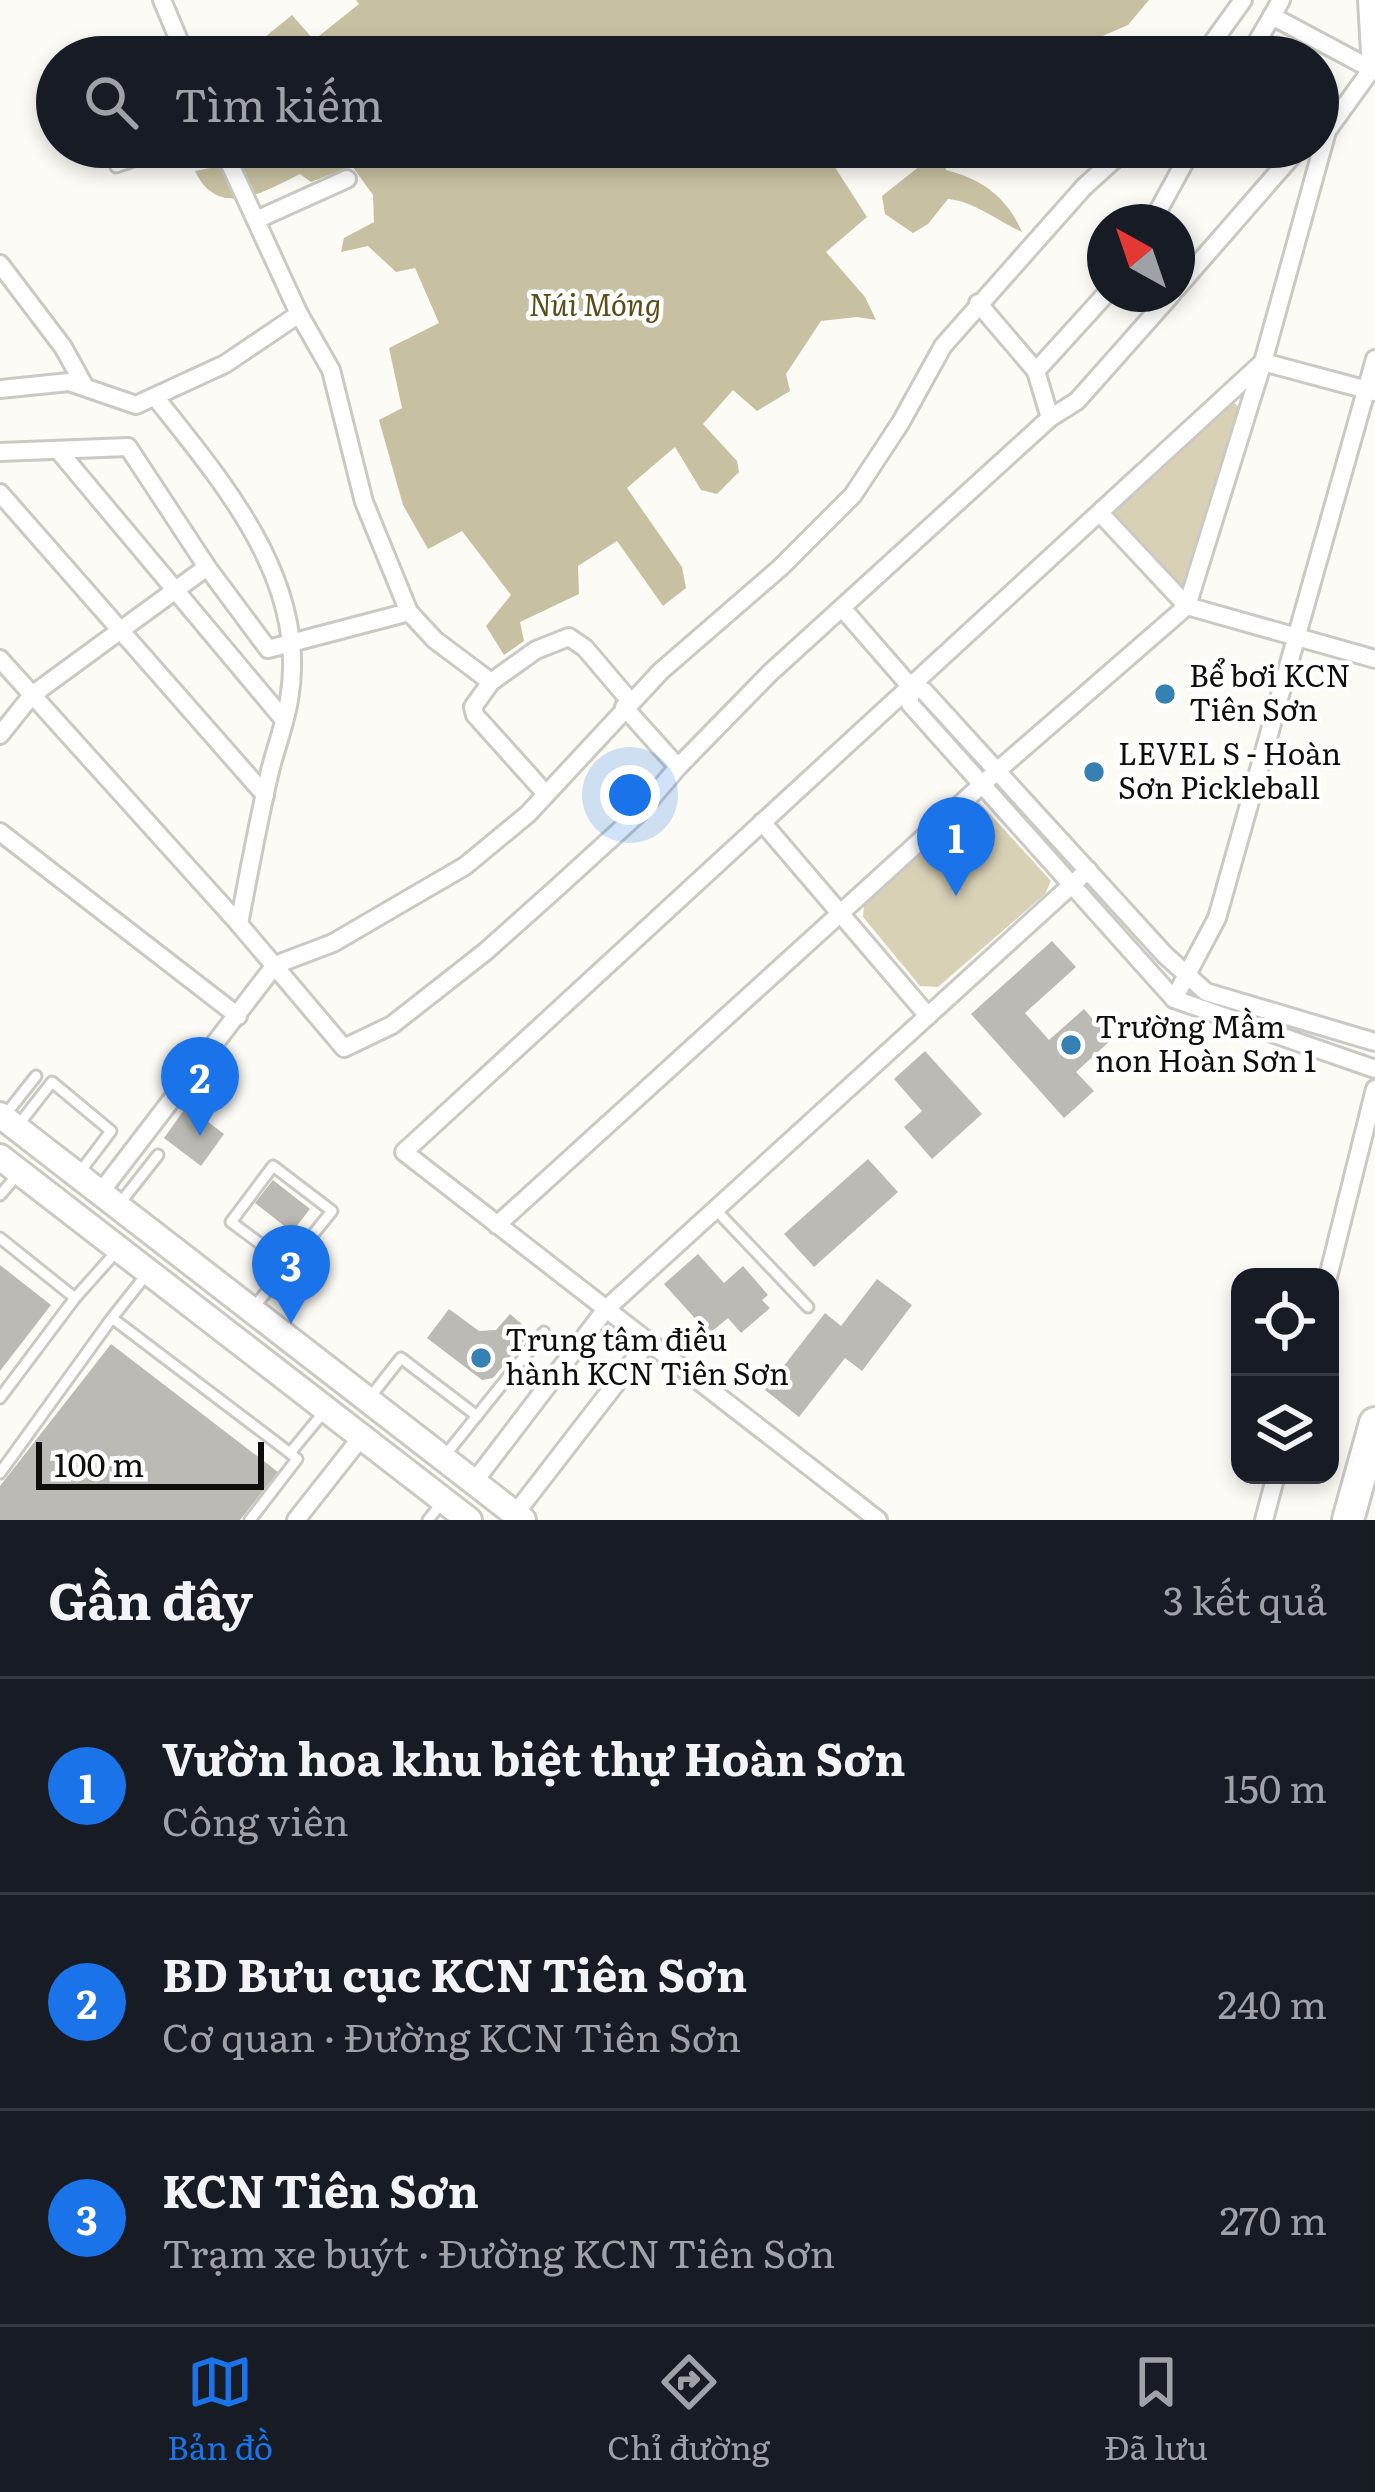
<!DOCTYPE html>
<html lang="vi">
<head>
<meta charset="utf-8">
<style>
	:root { --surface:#171b24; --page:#20242c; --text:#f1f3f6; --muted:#9ea1a6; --line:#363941; --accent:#1a73e8 }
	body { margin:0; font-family:Literata,serif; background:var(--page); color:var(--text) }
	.controls { position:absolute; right:36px; bottom:36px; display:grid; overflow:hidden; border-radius:24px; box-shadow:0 6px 18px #0003 }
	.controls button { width:108px; height:108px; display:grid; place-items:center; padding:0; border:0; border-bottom:3px solid var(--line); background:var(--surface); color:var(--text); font:60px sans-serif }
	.compass { position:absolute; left:1087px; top:204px; width:108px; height:108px; border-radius:50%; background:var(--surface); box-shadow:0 6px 18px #0003; rotate:320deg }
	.scale { position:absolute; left:36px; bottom:30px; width:228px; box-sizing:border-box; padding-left:12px; border:6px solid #0e0e0c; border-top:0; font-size:33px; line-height:42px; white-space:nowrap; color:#0e0e0c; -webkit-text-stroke:9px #fff; paint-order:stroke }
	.you { position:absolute; left:630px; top:795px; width:42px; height:42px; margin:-30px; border:9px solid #fff; border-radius:50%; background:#1a73e8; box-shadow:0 0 0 18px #1a73e833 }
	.badge { display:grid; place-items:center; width:78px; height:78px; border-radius:50%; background:var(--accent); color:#fff; font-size:39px; font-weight:700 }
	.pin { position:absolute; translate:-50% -99px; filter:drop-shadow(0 3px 6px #0008) }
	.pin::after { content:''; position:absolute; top:63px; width:42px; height:36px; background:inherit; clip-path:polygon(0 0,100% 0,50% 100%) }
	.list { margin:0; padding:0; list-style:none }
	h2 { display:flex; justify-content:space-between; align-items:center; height:156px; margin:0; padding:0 48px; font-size:51px }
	h2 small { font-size:39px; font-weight:400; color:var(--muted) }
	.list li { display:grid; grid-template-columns:78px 1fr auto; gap:36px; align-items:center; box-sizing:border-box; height:216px; padding:0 48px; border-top:3px solid var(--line) }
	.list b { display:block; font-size:45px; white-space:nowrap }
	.list p { margin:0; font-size:39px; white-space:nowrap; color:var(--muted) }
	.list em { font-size:39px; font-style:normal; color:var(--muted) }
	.icon { flex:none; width:66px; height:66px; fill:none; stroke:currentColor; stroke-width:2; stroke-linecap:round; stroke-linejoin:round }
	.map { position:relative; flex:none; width:1375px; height:1520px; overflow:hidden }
	.search { position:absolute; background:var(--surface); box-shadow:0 6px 18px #0003; left:36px; right:36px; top:36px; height:132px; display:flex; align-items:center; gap:30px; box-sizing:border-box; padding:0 42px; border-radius:66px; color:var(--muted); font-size:45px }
	.sheet { height:804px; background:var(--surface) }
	nav { display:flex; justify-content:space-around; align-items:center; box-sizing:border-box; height:168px; border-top:3px solid var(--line); background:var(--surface); font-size:33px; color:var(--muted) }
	nav a { display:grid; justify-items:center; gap:6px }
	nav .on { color:var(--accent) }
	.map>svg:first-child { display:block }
	.green { fill:#d8d1b6 }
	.forest { fill:#c7c0a1 }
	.building { fill:#bbbab5 }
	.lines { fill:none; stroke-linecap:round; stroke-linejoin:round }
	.lane-casing { stroke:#cac9c4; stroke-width:15 }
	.street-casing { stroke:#cac9c4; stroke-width:22 }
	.secondary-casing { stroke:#cac9c4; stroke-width:30 }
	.highway-casing { stroke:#cac9c4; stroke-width:36 }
	.lane { stroke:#fff; stroke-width:9 }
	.street { stroke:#fff; stroke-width:16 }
	.secondary { stroke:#fff; stroke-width:24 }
	.highway { stroke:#fff; stroke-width:30 }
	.poi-dot { fill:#3581b4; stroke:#fff; stroke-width:4.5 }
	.labels { text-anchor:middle; stroke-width:9; stroke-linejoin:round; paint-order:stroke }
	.park-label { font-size:30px; font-style:italic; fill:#5a4d18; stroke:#fff }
	.poi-label { font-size:30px; fill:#0e0e0c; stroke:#fff; text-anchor:start }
</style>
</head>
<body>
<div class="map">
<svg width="1375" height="1520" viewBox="0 0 1375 1520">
	<rect width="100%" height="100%" fill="#fcfbf6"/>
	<g class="green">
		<path d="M1234 403 1240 408 1189 585 1176 587 1115 517 1116 509Z"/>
		<path d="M980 803 1051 881 1045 894 938 987 920 986 863 917 864 905 969 805Z"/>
	</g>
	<g class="forest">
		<path d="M356 0H1149L1128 25 1054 57H266L260 41 292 15 314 40 359 4Z"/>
		<path d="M244 147H836L829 158 867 217 826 252 865 297 876 320 857 317 821 321 786 374 790 391 757 411 733 390 703 424 737 461 739 472 717 494 701 490 675 447 627 488 682 567 686 588 663 606 617 541 578 566 579 594 520 622 524 641 504 655 486 626 511 595 462 531 428 549 403 505 379 420 402 408 389 348 439 323 415 268 396 272 368 246 341 252 344 238 374 222 373 195 352 166 311 182 300 174C264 192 218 220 195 171L210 168Z"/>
		<path d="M913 147H941L946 170C982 179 1007 197 1022 232 998 221 973 201 948 199L928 224 913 233 885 214 882 196 920 166Z"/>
	</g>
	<g class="building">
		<path d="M1052 941 1076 967 1025 1013 1049 1040 1084 1009 1111 1040 1076 1072 1094 1091 1064 1118 971 1014Z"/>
		<path d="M925 1051 982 1114 932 1159 904 1127 922 1111 894 1079Z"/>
		<path d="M187 1106 224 1134 201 1166 164 1138Z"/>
		<path d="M868 1159 898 1192 814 1267 784 1234Z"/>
		<path d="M273 1180 310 1209 292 1232 255 1203Z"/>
		<path d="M698 1254 724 1283 743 1266 768 1295 762 1300 770 1308 741 1333 728 1318 709 1334 664 1284Z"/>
		<path d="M0 1265 51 1305 0 1371Z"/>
		<path d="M877 1279 912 1305 862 1371 845 1358 799 1417 765 1390 825 1313 841 1326Z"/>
		<path d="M449 1309 479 1331 496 1330 510 1314 531 1332 493 1378 482 1380 427 1338Z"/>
		<path d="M111 1344 278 1472 240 1520H0V1486Z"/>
	</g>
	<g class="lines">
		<g class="lane-casing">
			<g id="lane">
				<path d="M116 167 176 147"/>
				<path d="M6 1114 36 1076"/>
				<path d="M16 1128 52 1082 111 1131 80 1172"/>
				<path d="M0 1195 20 1172"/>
				<path d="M121 1202 158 1155"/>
				<path d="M715 1209 808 1307"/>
				<path d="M0 1238 75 1298"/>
				<path d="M255 1306 332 1211 273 1166 231 1222 289 1265"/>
				<path d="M112 1318 146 1275"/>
				<path d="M371 1396 401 1358 477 1416"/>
				<path d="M0 1398 75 1298 116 1252"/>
				<path d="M443 1458 544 1332"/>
				<path d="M0 1473 112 1318 290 1453"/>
				<path d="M250 1520 297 1459 290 1453 323 1413"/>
				<path d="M428 1520 441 1504"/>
			</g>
		</g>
		<g class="street-casing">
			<g id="street">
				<path d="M162 0 186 57"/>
				<path d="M1281 0 1272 16 1375 71"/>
				<path d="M1202 57 1243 0"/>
				<path d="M1248 57 1272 16"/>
				<path d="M222 147 299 314 331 370 364 502 409 612 435 640 491 682 536 650 569 637 585 648 630 701"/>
				<path d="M256 220 347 179"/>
				<path d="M1152 222 1193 147"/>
				<path d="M0 264 63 347 84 385"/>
				<path d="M1177 288 1300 147"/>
				<path d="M978 303 1036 371"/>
				<path d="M0 389 69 382 136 405 225 364 299 314"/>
				<path d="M156 398C223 483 310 582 289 700 285 724 276 747 270 771 258 822 249 872 239 924"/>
				<path d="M1050 418 1036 371 1106 294"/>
				<path d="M58 450 284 720"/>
				<path d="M0 452 128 447 207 567 268 649 409 612"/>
				<path d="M0 493 265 795"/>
				<path d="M1100 513 1187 606 1375 659"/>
				<path d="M843 609 910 686 924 691 1165 955 1206 992 1375 1042"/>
				<path d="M0 659 239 924 344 1048 392 1025 485 952 560 885 639 813 678 767 770 673 1050 418 1077 401 1172 294"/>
				<path d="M491 682 473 707 475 715 546 794"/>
				<path d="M910 686V704L1174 999 1375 1069"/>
				<path d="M624 707 678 767"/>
				<path d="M0 735 32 695 207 567"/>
				<path d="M762 822 928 1016"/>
				<path d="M0 832 238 1016"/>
				<path d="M1174 999 1217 918 1375 359"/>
				<path d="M100 1193 275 965 333 943 465 866 528 814 661 671 781 567 853 495 901 422 943 346 1084 187 1128 147"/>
				<path d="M497 1225 997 771 1187 606 1263 362 1327 131 1371 70 1367 0"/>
				<path d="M1328 1277 1375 1089"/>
				<path d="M474 1482 606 1309 1088 870"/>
				<path d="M515 1514 648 1342"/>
				<path d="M296 1520 363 1435"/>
				<path d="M878 1520 404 1152 1263 362 1375 392"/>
				<path d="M1264 1520 1276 1475"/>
			</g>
		</g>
		<g class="secondary-casing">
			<g id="secondary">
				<path d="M0 1115 523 1520"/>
				<path d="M0 1157 469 1520"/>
			</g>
		</g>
		<g class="highway-casing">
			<path id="highway" d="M1348 1520 1375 1423"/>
		</g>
		<use href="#lane" class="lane"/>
		<use href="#street" class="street"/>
		<use href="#secondary" class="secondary"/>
		<use href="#highway" class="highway"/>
	</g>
	<g class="poi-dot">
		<circle cx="1165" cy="694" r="12"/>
		<circle cx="1094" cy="772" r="12"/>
		<circle cx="1071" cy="1045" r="12"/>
		<circle cx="481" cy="1358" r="12"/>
	</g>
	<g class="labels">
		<g class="park-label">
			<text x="595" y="316">Núi Móng</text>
		</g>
		<g class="poi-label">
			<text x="1189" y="687">Bể bơi KCN<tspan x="1189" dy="34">Tiên Sơn</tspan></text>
			<text x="1118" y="765">LEVEL S - Hoàn<tspan x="1118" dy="34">Sơn Pickleball</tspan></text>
			<text x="1095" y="1038">Trường Mầm<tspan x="1095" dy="34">non Hoàn Sơn 1</tspan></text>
			<text x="505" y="1351">Trung tâm điều<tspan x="505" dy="34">hành KCN Tiên Sơn</tspan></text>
		</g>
	</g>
</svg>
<div class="controls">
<button><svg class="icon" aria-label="locate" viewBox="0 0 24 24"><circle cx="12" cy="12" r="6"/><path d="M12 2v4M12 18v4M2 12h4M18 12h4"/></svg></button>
<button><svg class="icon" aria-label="layers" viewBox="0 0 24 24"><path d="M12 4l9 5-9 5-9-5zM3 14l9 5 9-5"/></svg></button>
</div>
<svg class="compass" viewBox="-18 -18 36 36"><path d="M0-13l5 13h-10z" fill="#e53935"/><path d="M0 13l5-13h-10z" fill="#9ea1a6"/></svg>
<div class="scale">100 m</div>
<div class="you"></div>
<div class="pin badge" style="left:956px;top:896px">1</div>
<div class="pin badge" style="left:200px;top:1136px">2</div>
<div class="pin badge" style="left:291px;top:1324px">3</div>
<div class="search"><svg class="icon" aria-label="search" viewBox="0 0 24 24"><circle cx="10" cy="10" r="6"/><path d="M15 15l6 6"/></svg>Tìm kiếm</div>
</div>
<section class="sheet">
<h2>Gần đây<small>3 kết quả</small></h2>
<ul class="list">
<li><span class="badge">1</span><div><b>Vườn hoa khu biệt thự Hoàn Sơn</b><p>Công viên</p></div><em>150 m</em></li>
<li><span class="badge">2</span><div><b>BD Bưu cục KCN Tiên Sơn</b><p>Cơ quan · Đường KCN Tiên Sơn</p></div><em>240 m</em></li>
<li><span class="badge">3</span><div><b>KCN Tiên Sơn</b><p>Trạm xe buýt · Đường KCN Tiên Sơn</p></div><em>270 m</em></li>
</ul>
</section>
<nav>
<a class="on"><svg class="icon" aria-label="map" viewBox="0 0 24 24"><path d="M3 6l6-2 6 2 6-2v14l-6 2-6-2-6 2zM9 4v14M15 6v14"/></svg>Bản đồ</a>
<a><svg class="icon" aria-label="directions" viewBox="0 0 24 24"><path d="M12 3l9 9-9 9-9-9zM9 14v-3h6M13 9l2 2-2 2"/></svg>Chỉ đường</a>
<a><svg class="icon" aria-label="saved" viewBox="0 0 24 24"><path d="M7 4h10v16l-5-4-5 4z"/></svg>Đã lưu</a>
</nav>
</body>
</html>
